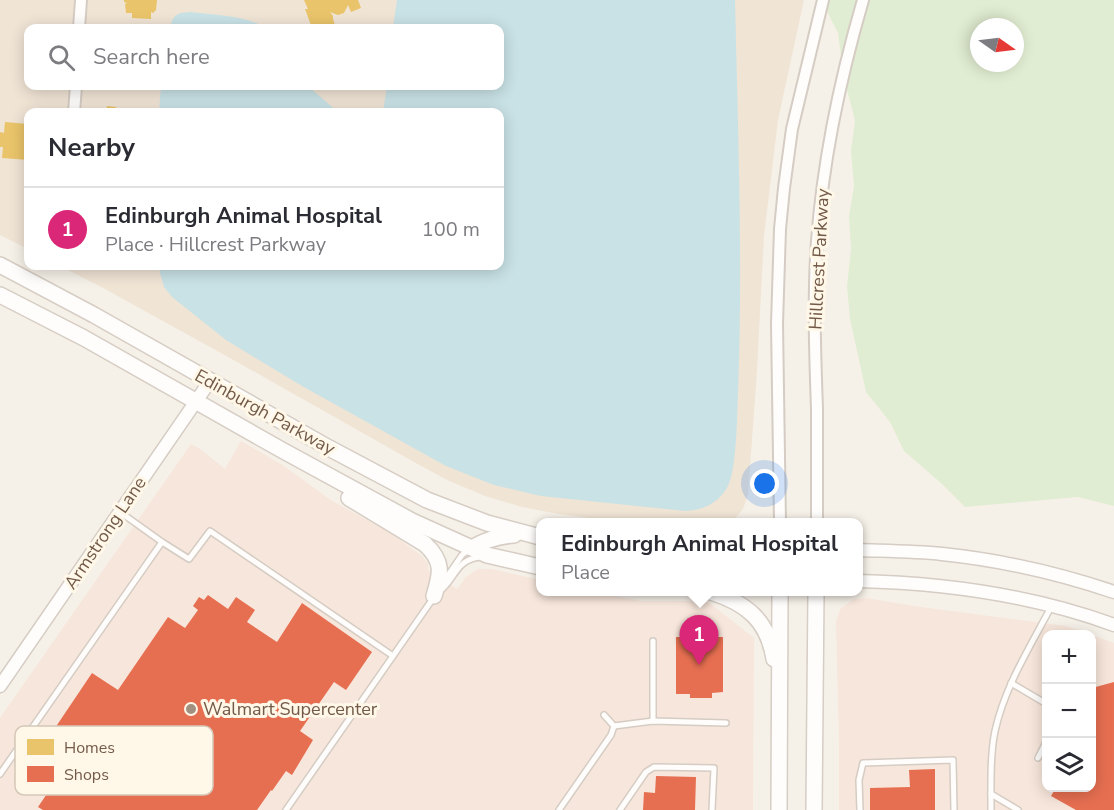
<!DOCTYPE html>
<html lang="en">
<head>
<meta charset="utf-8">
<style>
	:root { --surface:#fff; --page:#f7f7f7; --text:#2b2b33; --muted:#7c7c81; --line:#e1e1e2; --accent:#db2777 }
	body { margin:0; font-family:"Nunito Sans",sans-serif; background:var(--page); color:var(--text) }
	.controls { position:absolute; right:18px; bottom:18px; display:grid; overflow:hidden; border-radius:12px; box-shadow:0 3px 15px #0003 }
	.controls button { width:54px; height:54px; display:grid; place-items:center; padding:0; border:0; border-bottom:2px solid var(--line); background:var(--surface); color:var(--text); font:30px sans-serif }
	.compass { position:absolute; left:970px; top:18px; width:54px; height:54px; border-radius:50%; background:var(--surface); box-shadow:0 3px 15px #0003; rotate:104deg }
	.you { position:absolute; left:765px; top:484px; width:21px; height:21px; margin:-15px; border:4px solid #fff; border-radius:50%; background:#1a73e8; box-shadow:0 0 0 9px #1a73e833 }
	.badge { display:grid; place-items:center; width:39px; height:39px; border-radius:50%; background:var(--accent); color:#fff; font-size:20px; font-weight:700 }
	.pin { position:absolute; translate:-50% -50px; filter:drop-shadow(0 2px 3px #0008) }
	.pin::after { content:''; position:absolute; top:32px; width:21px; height:18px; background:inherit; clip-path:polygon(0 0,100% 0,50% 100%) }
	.popup { position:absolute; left:536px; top:518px; width:327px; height:78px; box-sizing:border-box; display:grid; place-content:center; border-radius:12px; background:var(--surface); filter:drop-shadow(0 2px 4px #0005); font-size:20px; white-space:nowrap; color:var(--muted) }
	.popup b { font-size:22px; color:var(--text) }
	.popup::after { content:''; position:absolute; left:50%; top:100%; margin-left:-12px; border:12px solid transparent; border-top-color:var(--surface) }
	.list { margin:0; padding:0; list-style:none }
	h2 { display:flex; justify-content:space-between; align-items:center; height:78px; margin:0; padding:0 24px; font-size:26px }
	h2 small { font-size:20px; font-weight:400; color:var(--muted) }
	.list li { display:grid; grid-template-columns:39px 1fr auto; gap:18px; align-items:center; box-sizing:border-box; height:84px; padding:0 24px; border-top:2px solid var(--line) }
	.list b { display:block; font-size:22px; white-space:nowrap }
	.list p { margin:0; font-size:20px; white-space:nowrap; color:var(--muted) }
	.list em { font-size:20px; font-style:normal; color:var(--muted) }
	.icon { flex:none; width:33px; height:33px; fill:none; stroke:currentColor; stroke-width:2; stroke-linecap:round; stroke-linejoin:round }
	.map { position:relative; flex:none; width:1114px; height:810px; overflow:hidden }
	.search { position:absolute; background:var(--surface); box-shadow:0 3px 15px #0003; left:24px; top:24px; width:480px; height:66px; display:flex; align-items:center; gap:15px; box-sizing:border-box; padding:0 21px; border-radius:12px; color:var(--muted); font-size:22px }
	.panel { position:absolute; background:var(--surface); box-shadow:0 3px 15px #0003; left:24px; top:108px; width:480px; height:162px; border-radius:12px }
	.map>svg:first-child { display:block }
	.residential { fill:#f0e4d5; fill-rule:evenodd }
	.commercial { fill:#f7e6db }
	.green { fill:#e1edd2; fill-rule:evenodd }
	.water { fill:#c9e2e6 }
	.homes { fill:#e9c46a }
	.shops { fill:#e76f51 }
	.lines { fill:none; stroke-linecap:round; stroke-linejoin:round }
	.service-casing { stroke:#d5ccc3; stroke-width:8 }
	.minor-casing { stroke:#d5ccc3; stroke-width:14 }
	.tertiary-casing { stroke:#d5ccc3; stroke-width:15 }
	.secondary-casing { stroke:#d6cdc4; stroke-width:18 }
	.service { stroke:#fefdfc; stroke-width:5 }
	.minor { stroke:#fefdfc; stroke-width:10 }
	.tertiary { stroke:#fefdfc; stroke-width:12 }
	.secondary { stroke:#fefdfc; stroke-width:15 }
	.poi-dot { fill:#a18f80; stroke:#fff7e8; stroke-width:2 }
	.labels { text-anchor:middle; stroke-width:6; stroke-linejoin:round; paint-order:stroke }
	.street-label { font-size:18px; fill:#735a48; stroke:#fff7e8 }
	.poi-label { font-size:18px; fill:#735a48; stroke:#fff7e8; text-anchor:start }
	.key { fill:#fff7e8; stroke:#d5c8b8; stroke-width:1.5 }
	.key-label { font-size:16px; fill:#735a48 }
</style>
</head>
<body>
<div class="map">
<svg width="1114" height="810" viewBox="0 0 1114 810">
	<rect width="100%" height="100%" fill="#f6f1e8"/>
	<path class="residential" d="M0 0H804L778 120 764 236 757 371 748 495 743 509 734 520 727 522H667L605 520 559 514 522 507 485 496 447 480 414 462 237 362 105 289 60 266H500V112H28V249L0 235ZM28 28H500V86H28Z"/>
	<g class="commercial">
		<path d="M241 441 284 466 332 501 389 532 422 556 428 564V570L457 589 466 577 478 569H492L540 580V592H596L641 601H707L754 638 753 810H0V718L191 444 200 449 225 469Z"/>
		<path d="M866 598 914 606 1066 626 1090 634H1046V788H1092V635L1114 643V810H839V743L836 621 841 608 854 599Z"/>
	</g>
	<path class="green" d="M821 0H1114V506L1078 497 965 507 942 484 904 451 890 422 866 392 850 319 847 286 851 249 849 216 854 186 851 151 855 121 844 78 838 33ZM979 27H1015V63H979Z"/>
	<g class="water">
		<path d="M397 0H735C738 131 743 262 738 393 737 414 737 471 727 488 717 504 703 510 685 511L541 496 494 485 446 466 302 386 226 340 172 297 164 287 160 273 159 266H500V112H383L387 86H500V28H393Z"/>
		<path d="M190 12C214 15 245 15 266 28H170C173 15 176 13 190 12Z"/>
		<path d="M161 86H308L338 112H159Z"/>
	</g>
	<g class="homes">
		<path d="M124 0H157L156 10 153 13 151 12V19L132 18V13H126L125 4 127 3 124 2Z"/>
		<path d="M304 0H358L361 8 351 12 348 5 344 13 338 15 330 12 333 16V19L336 28H312L305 9H308Z"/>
		<path d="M107 106 116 107V112H106Z"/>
		<path d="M5 122 28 124 27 145 28 146V160L2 158 3 147H0V132L4 133Z"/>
	</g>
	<g class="shops">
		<path d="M208 595 228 609 236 597 255 610 247 622 277 642 302 603 372 652 346 690 334 682 300 731 313 740 292 775 286 771 272 791 271 790 257 810H43L38 807 80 745 55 728 92 673 118 690 168 617 185 628 198 610 193 606 199 597 204 600Z"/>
		<path d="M676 637H723V692L712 693V698H690V694H676Z"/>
		<path d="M1114 682V810H1076L1051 796 1056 788H1092V729L1096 720 1092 722V688Z"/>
		<path d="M935 769V810H870V788L910 787 909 770Z"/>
		<path d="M656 776 696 777 695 810H643L644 792 655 793Z"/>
	</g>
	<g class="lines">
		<g class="service-casing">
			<g id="service">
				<path d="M120 512 162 542 189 559 210 531 393 656"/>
				<path d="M442 584 462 555 470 549"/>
				<path d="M440 591C456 578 455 561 479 557"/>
				<path d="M1011 683 1045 703 1046 705"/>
				<path d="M653 721V641"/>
				<path d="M614 726 653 721 726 723"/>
				<path d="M1038 758 1046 742"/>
				<path d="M0 774 162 542"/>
				<path d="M991 794 1018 810"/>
				<path d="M286 810 434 597"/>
				<path d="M559 810 611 735 614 726 604 715"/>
				<path d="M620 810 646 772 654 767 714 768 712 810"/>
				<path d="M860 810 859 780 863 763 953 760 954 810"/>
				<path d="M991 810C991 784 990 756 995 731 1005 686 1030 647 1051 607"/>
			</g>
		</g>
		<g class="minor-casing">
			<g id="minor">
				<path d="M79 28 81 0"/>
				<path d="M74 112 76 86"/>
				<path d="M780 522 777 324 780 229 784 188 792 129 823 0"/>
				<path d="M817 522C817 485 817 447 817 409 815 353 813 297 817 241 823 159 840 79 863 0"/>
			</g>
		</g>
		<g class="tertiary-casing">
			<g id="tertiary">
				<path d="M858 550C886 551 914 551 942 554 1000 560 1058 573 1114 592"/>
				<path d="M858 581C945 583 1032 595 1114 625"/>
				<path d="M0 686 210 381"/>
			</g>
		</g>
		<g class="secondary-casing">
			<g id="secondary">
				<path d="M0 265 94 315 329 448 427 500 487 523 540 537"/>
				<path d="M0 295 84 338 280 449 412 521 487 555 540 567"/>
				<path d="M349 498 425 544C444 562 441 573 434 596"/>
				<path d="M472 548C485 540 498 536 514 535"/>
				<path d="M711 592C746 603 768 620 774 659"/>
				<path d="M779 810 780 592"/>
				<path d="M814 810 816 592"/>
			</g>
		</g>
		<use href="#service" class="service"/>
		<use href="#minor" class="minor"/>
		<use href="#tertiary" class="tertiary"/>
		<use href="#secondary" class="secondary"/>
	</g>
	<circle class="poi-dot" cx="191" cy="709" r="6"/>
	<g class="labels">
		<g class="street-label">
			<text transform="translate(819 259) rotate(-87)" y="6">Hillcrest Parkway</text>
			<text transform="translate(265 412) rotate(29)" y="6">Edinburgh Parkway</text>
			<text transform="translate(105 533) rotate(-56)" y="6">Armstrong Lane</text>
		</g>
		<g class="poi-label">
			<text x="203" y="715">Walmart Supercenter</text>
		</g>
	</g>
	<rect x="15" y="726" width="198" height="69" rx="9" class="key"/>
	<rect x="27" y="739" width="27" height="16" fill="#e9c46a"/>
	<rect x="27" y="766" width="27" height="16" fill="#e76f51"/>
	<g class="key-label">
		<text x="64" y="753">Homes</text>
		<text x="64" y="780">Shops</text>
	</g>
</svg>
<div class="controls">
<button>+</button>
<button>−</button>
<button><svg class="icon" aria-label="layers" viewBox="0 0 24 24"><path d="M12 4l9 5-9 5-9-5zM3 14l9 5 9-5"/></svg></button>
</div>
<svg class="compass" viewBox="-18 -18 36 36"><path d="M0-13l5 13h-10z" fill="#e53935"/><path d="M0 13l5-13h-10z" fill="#7c7c81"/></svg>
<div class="you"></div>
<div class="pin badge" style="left:699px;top:665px">1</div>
<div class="popup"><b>Edinburgh Animal Hospital</b>Place</div>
<div class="search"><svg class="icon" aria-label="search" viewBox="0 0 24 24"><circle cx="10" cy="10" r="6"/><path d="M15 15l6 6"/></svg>Search here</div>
<section class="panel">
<h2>Nearby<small></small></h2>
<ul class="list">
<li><span class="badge">1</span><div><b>Edinburgh Animal Hospital</b><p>Place · Hillcrest Parkway</p></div><em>100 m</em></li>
</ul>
</section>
</div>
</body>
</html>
